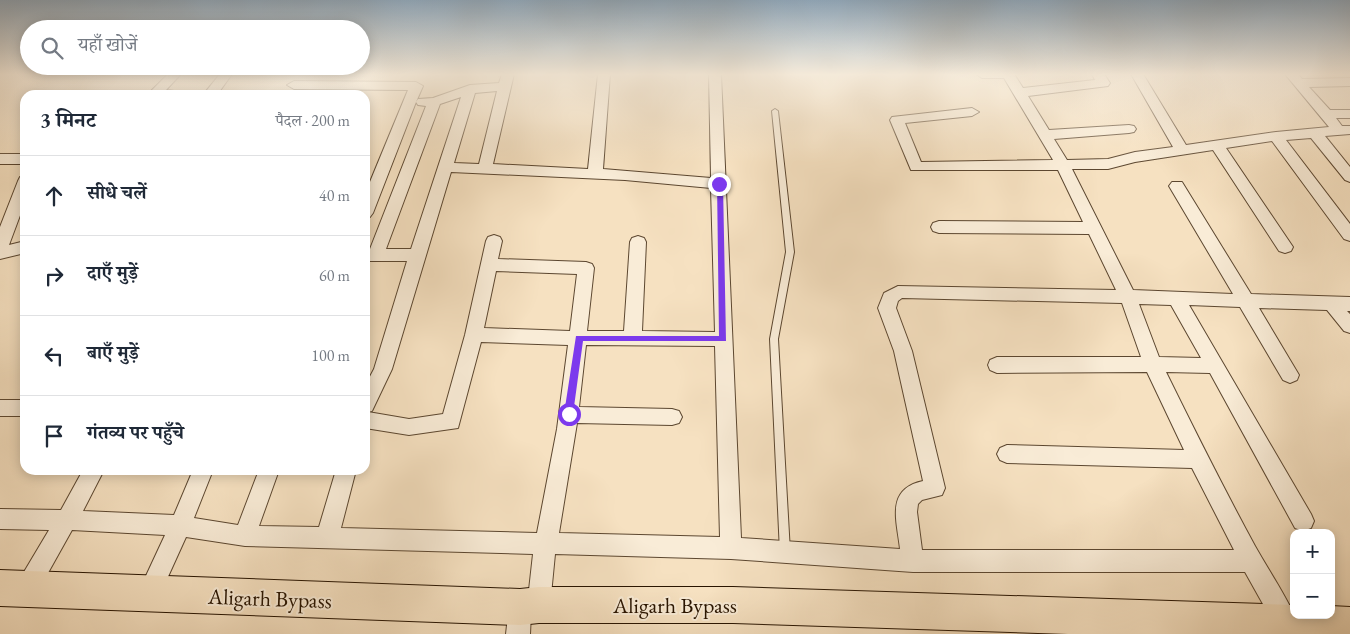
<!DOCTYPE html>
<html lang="hi">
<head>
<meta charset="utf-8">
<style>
	:root { --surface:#fff; --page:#f6f6f7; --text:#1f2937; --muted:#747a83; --line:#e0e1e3 }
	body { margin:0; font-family:"EB Garamond","Noto Serif Devanagari",serif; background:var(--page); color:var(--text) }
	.controls { position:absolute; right:15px; bottom:15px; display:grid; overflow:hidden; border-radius:10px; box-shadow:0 2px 12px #0003 }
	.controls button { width:45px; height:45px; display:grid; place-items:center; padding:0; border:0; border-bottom:1px solid var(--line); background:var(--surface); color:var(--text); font:25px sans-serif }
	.stop { position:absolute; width:15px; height:15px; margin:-11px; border:4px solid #7c3aed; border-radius:50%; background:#fff }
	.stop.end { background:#7c3aed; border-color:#fff; box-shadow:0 1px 5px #0008 }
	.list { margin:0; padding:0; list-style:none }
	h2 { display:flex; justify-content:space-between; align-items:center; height:65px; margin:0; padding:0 20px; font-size:21px }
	h2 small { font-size:16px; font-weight:400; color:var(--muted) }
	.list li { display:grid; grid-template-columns:32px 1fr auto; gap:15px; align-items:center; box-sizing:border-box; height:80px; padding:0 20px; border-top:1px solid var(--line) }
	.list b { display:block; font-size:19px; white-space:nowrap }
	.list em { font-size:16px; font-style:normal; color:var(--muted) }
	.icon { flex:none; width:28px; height:28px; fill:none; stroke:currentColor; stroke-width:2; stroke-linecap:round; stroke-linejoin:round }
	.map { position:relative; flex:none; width:1350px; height:634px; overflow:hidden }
	.search { position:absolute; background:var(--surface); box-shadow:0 2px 12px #0003; left:20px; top:20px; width:350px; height:55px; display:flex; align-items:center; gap:12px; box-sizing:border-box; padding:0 18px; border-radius:28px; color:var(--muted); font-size:19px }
	.panel { position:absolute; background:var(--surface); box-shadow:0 2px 12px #0003; left:20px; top:90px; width:350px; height:385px; border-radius:15px }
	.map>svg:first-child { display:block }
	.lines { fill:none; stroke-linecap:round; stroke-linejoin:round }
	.service-casing { stroke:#5c4730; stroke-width:2 }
	.minor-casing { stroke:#5c4730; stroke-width:2 }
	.trunk-casing { stroke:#281400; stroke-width:2 }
	.service { fill:#f9ecd7; fill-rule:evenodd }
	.minor { fill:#f9ecd7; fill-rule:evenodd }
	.trunk { fill:#f6e1c1; fill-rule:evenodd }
	.route { fill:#7c3aed }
	.labels { text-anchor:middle; stroke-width:4; stroke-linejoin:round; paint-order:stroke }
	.near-street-label { font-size:22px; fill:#281400; stroke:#f9ecd7 }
</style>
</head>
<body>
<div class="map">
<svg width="1350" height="634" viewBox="0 0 1350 634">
	<rect width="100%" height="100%" fill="#f6e1c1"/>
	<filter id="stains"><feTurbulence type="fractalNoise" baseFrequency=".004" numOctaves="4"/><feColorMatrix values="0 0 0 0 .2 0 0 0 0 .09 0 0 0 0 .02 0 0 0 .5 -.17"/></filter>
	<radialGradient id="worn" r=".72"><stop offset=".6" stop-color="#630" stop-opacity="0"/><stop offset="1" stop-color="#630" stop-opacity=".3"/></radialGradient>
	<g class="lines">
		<g class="service-casing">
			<path id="service" d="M775 109 778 111 794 252 778 339 790 552 789 556 785 557 781 556 780 552 770 339 786 252 772 111Z"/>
		</g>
		<g class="minor-casing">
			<g id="minor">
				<path d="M168 74H181L166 90 182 92 184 95H147Z"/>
				<path d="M220 74H232L217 95H203Z"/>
				<path d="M502 74H514L493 164 588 169 598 74H610L603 169 711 178 709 74H721L741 538 900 549C897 521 885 489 923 481L894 351 878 308 884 293 898 286 1116 290 1089 234 939 233 933 231 931 227 933 223 939 221 1083 222 1058 170H911L890 120 892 117 972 108 979 112 972 116 905 123 921 162 1053 160 1004 78H982L976 74H1014L1023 88 1095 80 1092 74H1104L1110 83 1108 86 1028 96 1049 130 1129 125 1134 126 1136 129 1134 132 1129 133 1054 139 1067 160 1108 159 1135 152 1173 147 1131 74H1143L1186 145 1276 132 1329 127 1285 74H1298L1302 79 1350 78V86L1309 87 1330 110H1350V118H1336L1342 126H1350V134L1325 136 1350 167V182L1345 180 1311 138 1286 140 1350 224V241L1344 239 1272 141 1226 148 1293 247 1291 251 1285 253 1279 251 1213 150 1135 162 1108 169H1072L1133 290 1233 294 1169 186 1172 182H1182L1251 294 1350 297V311H1347L1350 314V333L1344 331 1327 310 1259 308 1299 375 1297 380 1290 383 1283 380 1240 307 1189 305 1311 514 1314 521 1311 528 1303 531 1295 528 1210 373 1166 372C1195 431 1224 489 1255 546 1269 571 1287 597 1298 623L1294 631 1287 634 1278 631 1245 572H913L731 559 555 554 550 605 547 613 539 616 531 613 530 634H506L509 607 512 599 520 596 528 599 533 554 245 546 186 537 157 601 149 604 141 601 138 593 165 535 72 530 34 598 26 601 18 598 15 590 18 582 49 530 0 529V509L61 510 83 470H104L83 511 174 515 193 470H213L194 518 238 525 259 470H279L259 526 319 527 336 470H356L341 528 537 533 557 429 568 345 481 342 458 428 409 435 365 428V386L374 369 407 261H365V249H370L426 106 418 105 416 102 373 213 370 217 365 218V194L408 90 294 89 287 85 294 81 416 82 423 86 416 102 418 99 433 98 470 85 499 83ZM497 91 479 164 454 163 475 93ZM461 97 411 249H386L440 104ZM451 172 625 180 711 188 715 332 642 331 646 242 644 238 638 236 632 238 630 242 624 331H587L594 268 592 264 586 262 498 259 502 241 500 237 494 235 488 237 486 241 465 335 443 414 409 419 368 412 372 411 392 369ZM496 271 577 274 570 331 484 328ZM902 298 1122 303 1141 357H997L990 360 988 365 990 370 997 373 1147 372 1184 450 1007 445 1000 448 997 454 1000 460 1007 463 1192 468 1234 550H922L917 512 918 504 922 500 942 495 945 488 912 351 896 308 898 301ZM1139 304 1171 305 1201 358 1159 357ZM586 345 715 346 720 537 559 533 577 423 672 425 679 423 682 417 679 411 672 409 579 407Z"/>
				<rect x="0" y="154" width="25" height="10"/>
				<path d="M25 176V202L9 245 25 241V253L0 259V227L18 181 20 177Z"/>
				<rect x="0" y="400" width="25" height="16"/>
			</g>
		</g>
		<g class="trunk-casing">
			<path id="trunk" d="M0 570 520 589 539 587H733L1294 605V615H1331V606L1350 607V634H1068L733 623H539L520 625 0 606Z"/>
		</g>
		<use href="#service" class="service"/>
		<use href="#minor" class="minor"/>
		<use href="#trunk" class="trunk"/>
	</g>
	<linearGradient id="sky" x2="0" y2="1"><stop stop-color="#91aabe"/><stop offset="0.46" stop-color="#fbf2e3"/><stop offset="1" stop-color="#fbf2e3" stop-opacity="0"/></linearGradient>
	<rect width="1350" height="162" fill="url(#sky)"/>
	<path class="route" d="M717 182 723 184 726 341H583L573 414 572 417H566L564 414 576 336H719Z"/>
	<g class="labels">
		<g class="near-street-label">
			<text transform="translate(270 598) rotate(2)" y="8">Aligarh Bypass</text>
			<text x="675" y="613">Aligarh Bypass</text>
		</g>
	</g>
	<rect width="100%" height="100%" filter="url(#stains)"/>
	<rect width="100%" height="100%" fill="url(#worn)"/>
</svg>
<div class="controls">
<button>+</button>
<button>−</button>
</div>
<div class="stop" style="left:569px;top:414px"></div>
<div class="stop end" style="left:719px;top:184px"></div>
<div class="search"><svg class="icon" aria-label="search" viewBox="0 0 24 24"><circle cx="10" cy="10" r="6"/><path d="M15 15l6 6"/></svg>यहाँ खोजें</div>
<section class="panel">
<h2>3 मिनट<small>पैदल · 200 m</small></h2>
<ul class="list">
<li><svg class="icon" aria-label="ahead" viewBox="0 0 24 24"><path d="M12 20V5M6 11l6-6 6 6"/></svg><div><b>सीधे चलें</b></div><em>40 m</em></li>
<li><svg class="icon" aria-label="right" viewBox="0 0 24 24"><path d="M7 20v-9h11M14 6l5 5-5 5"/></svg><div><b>दाएँ मुड़ें</b></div><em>60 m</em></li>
<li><svg class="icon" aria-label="left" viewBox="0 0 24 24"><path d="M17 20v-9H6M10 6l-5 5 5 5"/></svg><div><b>बाएँ मुड़ें</b></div><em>100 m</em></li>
<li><svg class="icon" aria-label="arrive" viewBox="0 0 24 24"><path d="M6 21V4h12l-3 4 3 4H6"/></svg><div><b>गंतव्य पर पहुँचे</b></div></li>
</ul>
</section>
</div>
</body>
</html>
